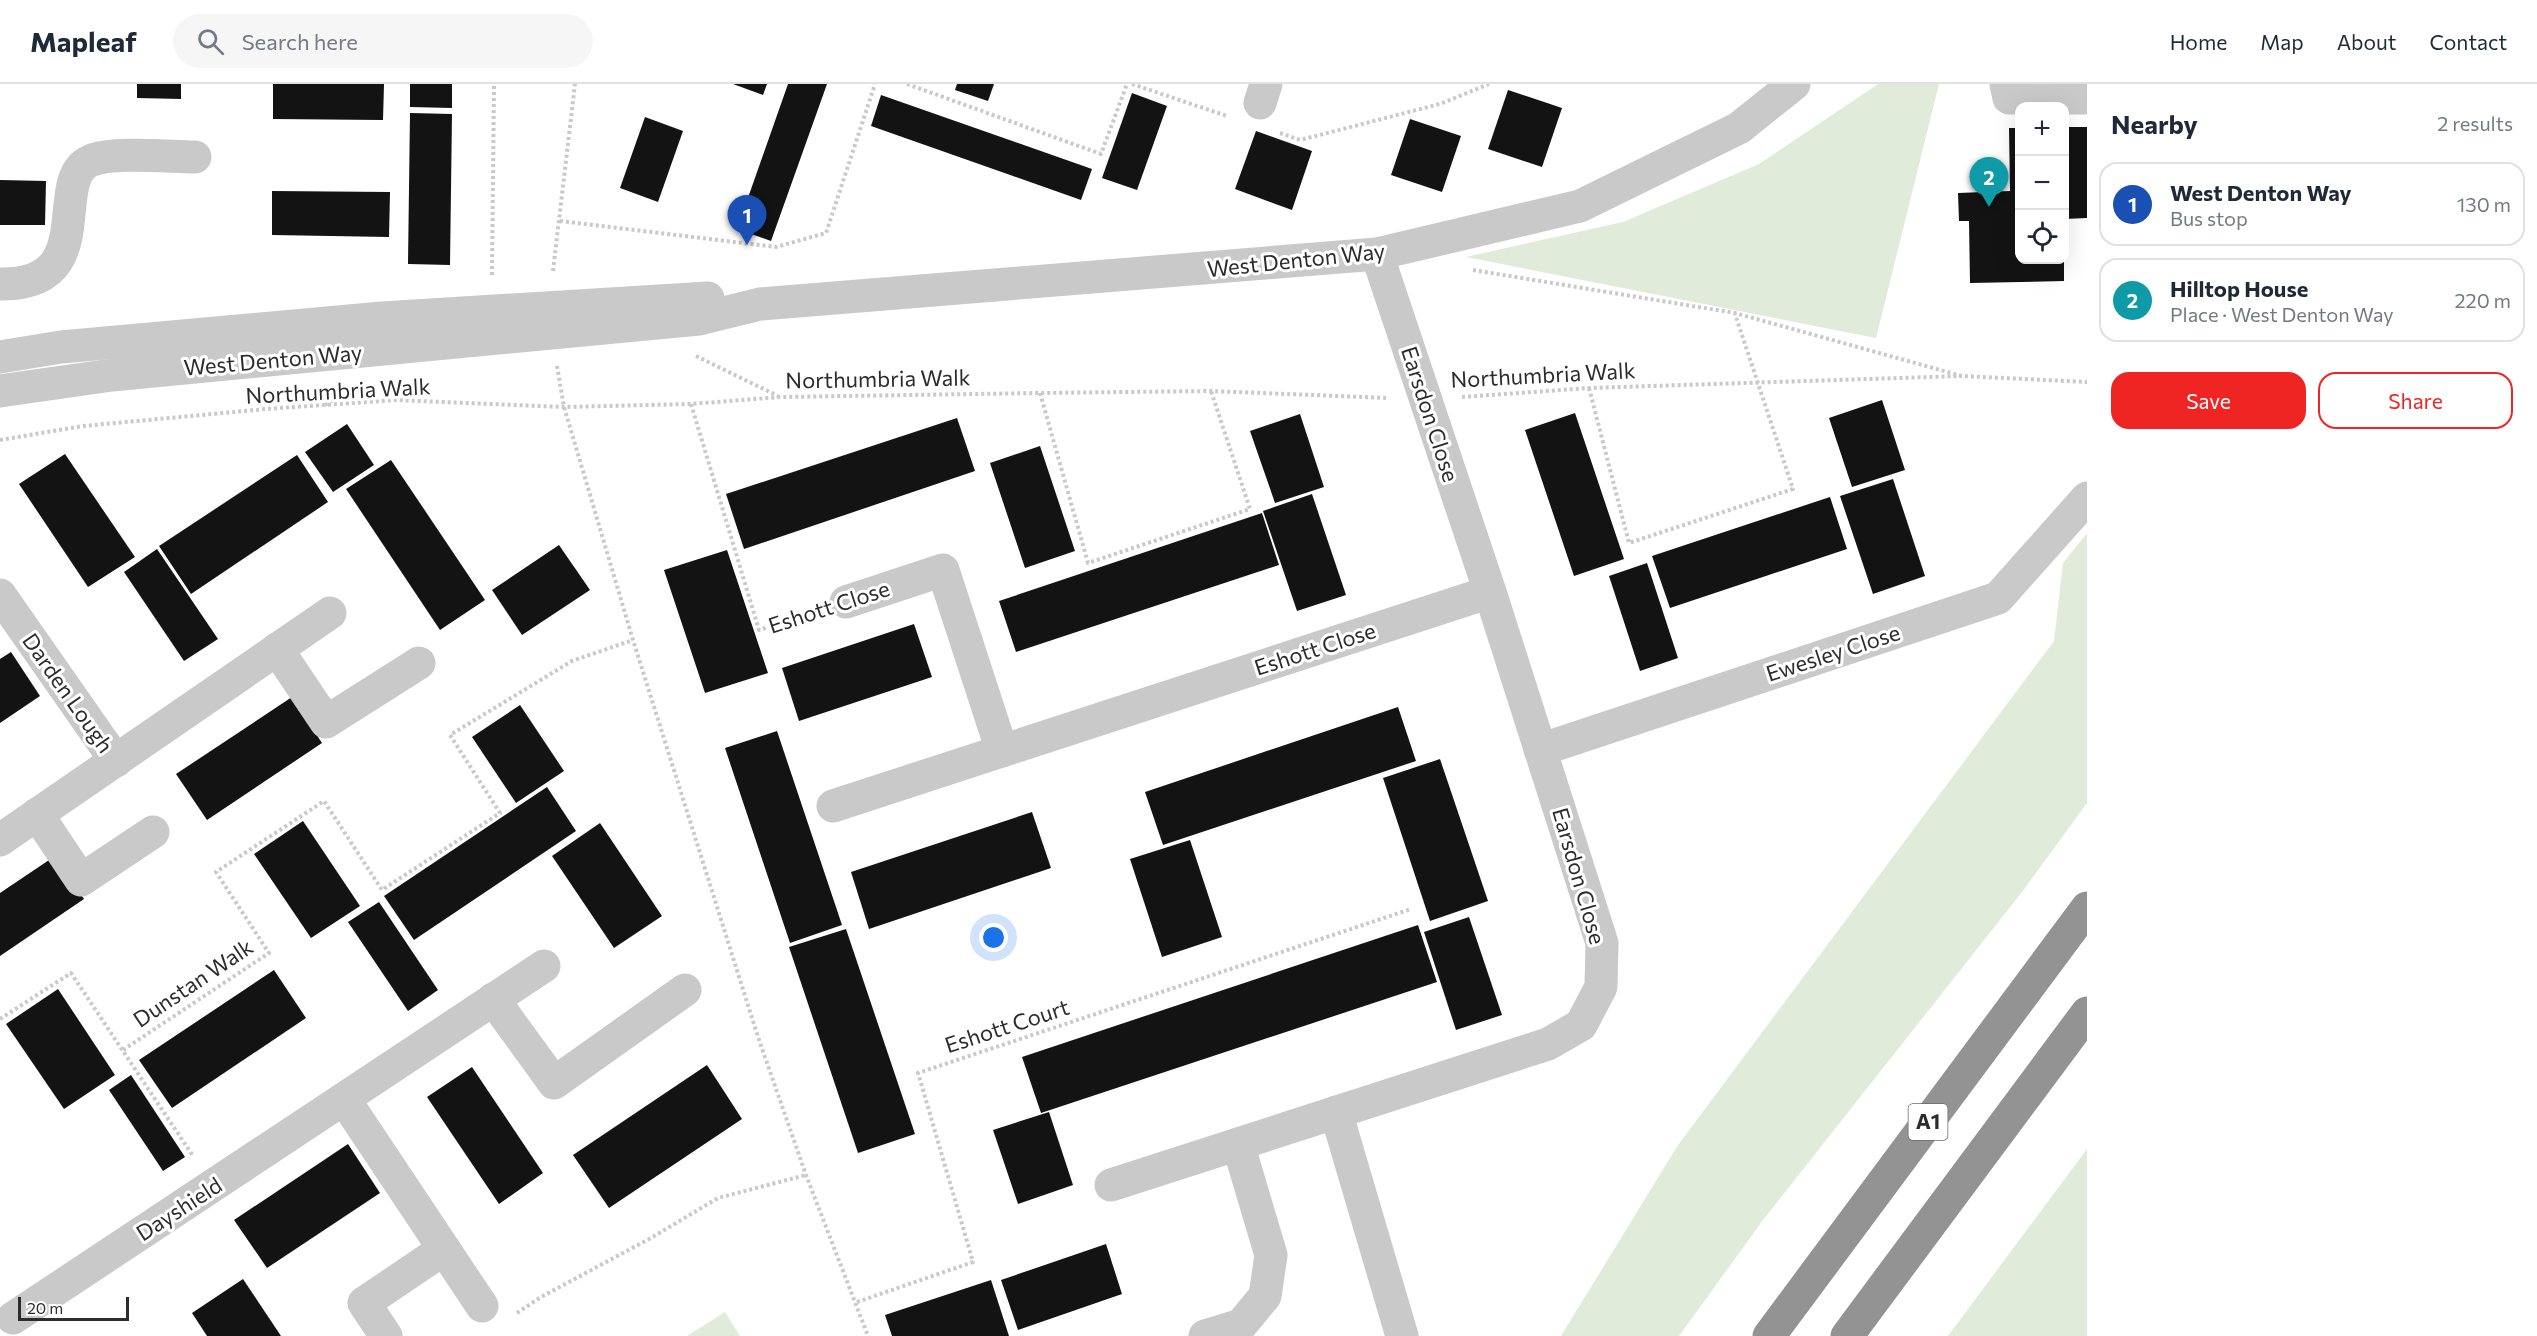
<!DOCTYPE html>
<html lang="en">
<head>
<meta charset="utf-8">
<style>
	:root { --surface:#fff; --page:#f6f6f7; --text:#1f2937; --muted:#747a83; --line:#e0e1e3; --accent:#ef2523 }
	body { margin:0; font-family:Commissioner,sans-serif; background:var(--page); color:var(--text) }
	.controls { position:absolute; right:18px; top:18px; display:grid; overflow:hidden; border-radius:12px; box-shadow:0 6px 24px #0002 }
	.controls button { width:54px; height:54px; display:grid; place-items:center; padding:0; border:0; border-bottom:2px solid var(--line); background:var(--surface); color:var(--text); font:30px sans-serif }
	.scale { position:absolute; left:18px; bottom:15px; width:111px; box-sizing:border-box; padding-left:6px; border:3px solid #2c2c2c; border-top:0; font-size:16px; line-height:21px; white-space:nowrap; color:#2c2c2c; -webkit-text-stroke:4px #fff; paint-order:stroke }
	.you { position:absolute; left:994px; top:854px; width:21px; height:21px; margin:-15px; border:4px solid #fff; border-radius:50%; background:#1a73e8; box-shadow:0 0 0 9px #1a73e833 }
	.badge { display:grid; place-items:center; width:39px; height:39px; border-radius:50%; background:var(--accent); color:#fff; font-size:20px; font-weight:700 }
	.pin { position:absolute; translate:-50% -50px; filter:drop-shadow(0 2px 3px #0008) }
	.pin::after { content:''; position:absolute; top:32px; width:21px; height:18px; background:inherit; clip-path:polygon(0 0,100% 0,50% 100%) }
	.list { margin:0; padding:0; list-style:none }
	h2 { display:flex; justify-content:space-between; align-items:center; height:78px; margin:0; padding:0 24px; font-size:26px }
	h2 small { font-size:20px; font-weight:400; color:var(--muted) }
	.list li { display:grid; grid-template-columns:39px 1fr auto; gap:18px; align-items:center; box-sizing:border-box; height:84px; margin:0 12px 12px; padding:0 12px; border:2px solid var(--line); border-radius:18px }
	.list b { display:block; font-size:22px; white-space:nowrap }
	.list p { margin:0; font-size:20px; white-space:nowrap; color:var(--muted) }
	.list em { font-size:20px; font-style:normal; color:var(--muted) }
	.actions { display:flex; gap:12px; padding:18px 24px }
	.actions a { flex:1; padding:14px 0; border:2px solid var(--accent); border-radius:18px; text-align:center; font-size:21px; color:var(--accent) }
	.actions .main { background:var(--accent); color:#fff }
	.icon { flex:none; width:33px; height:33px; fill:none; stroke:currentColor; stroke-width:2; stroke-linecap:round; stroke-linejoin:round }
	.map { position:relative; flex:none; width:2087px; height:1252px; overflow:hidden }
	header { display:flex; align-items:center; gap:36px; box-sizing:border-box; height:84px; padding:0 30px; background:var(--surface); border-bottom:2px solid var(--line) }
	header strong { font-size:28px }
	nav { display:flex; gap:33px; margin-inline-start:auto; font-size:21px }
	.search { width:420px; height:54px; background:var(--page); display:flex; align-items:center; gap:15px; box-sizing:border-box; padding:0 21px; border-radius:33px; color:var(--muted); font-size:22px }
	main { display:flex }
	aside { flex:1; background:var(--surface) }
	.map>svg:first-child { display:block }
	.green { fill:#e1ebd9 }
	.building { fill:#131313 }
	.lines { fill:none; stroke-linecap:round; stroke-linejoin:round }
	.path { stroke:#c9c9c9; stroke-width:4; stroke-dasharray:3 3; stroke-linecap:butt }
	.minor { stroke:#c9c9c9; stroke-width:33 }
	.highway { stroke:#939393; stroke-width:33 }
	.labels { text-anchor:middle; stroke-width:6; stroke-linejoin:round; paint-order:stroke }
	.shield { fill:#fff; stroke:#6b6b6b; stroke-width:1.5 }
	.shield-label { font-size:21px; font-weight:bold; fill:#2c2c2c }
	.street-label { font-size:22px; fill:#2c2c2c; stroke:#fff }
</style>
</head>
<body>
<header>
<strong>Mapleaf</strong>
<div class="search"><svg class="icon" aria-label="search" viewBox="0 0 24 24"><circle cx="10" cy="10" r="6"/><path d="M15 15l6 6"/></svg>Search here</div>
<nav><a>Home</a><a>Map</a><a>About</a><a>Contact</a></nav>
</header>
<main>
<div class="map">
<svg width="2087" height="1252" viewBox="0 0 2087 1252">
	<rect width="100%" height="100%" fill="#fff"/>
	<g class="green">
		<path d="M1878 0H1939L1876 254 1466 173 1623 138 1759 80Z"/>
		<path d="M2087 449V719L2022 808 1763 1136 1679 1252H1561L1678 1061 2054 557 2063 479Z"/>
		<path d="M2087 1065V1252H1948Z"/>
		<path d="M725 1228 740 1252H687Z"/>
	</g>
	<g class="building">
		<path d="M137 0H181V15L137 14Z"/>
		<path d="M273 0H384L383 36 273 35Z"/>
		<path d="M410 0H452V24L410 23Z"/>
		<path d="M733 0H767L763 11Z"/>
		<path d="M788 0H827L771 157 737 145Z"/>
		<path d="M957 0H994L988 17 955 6Z"/>
		<path d="M1508 6 1562 24 1542 83 1488 65Z"/>
		<path d="M1132 9 1167 22 1137 106 1102 94Z"/>
		<path d="M881 11 1092 85 1081 116 871 42Z"/>
		<path d="M410 29 452 30 450 181 408 180Z"/>
		<path d="M645 33 683 47 658 118 620 104Z"/>
		<path d="M1410 35 1461 52 1442 108 1391 91Z"/>
		<path d="M2064 43H2087V134L2064 135Z"/>
		<path d="M2009 44H2020V176H2064V197L1970 199 1969 137H1959L1958 109 2010 107Z"/>
		<path d="M1256 47 1312 67 1292 126 1235 105Z"/>
		<path d="M0 96 46 97 45 141H0Z"/>
		<path d="M272 107 390 108 389 153 272 151Z"/>
		<path d="M1882 316 1905 386 1852 403 1829 334Z"/>
		<path d="M1575 329 1624 475 1574 492 1525 346Z"/>
		<path d="M1300 330 1324 403 1275 419 1250 347Z"/>
		<path d="M957 334 975 387 744 465 726 410Z"/>
		<path d="M347 340 374 381 333 408 305 368Z"/>
		<path d="M1040 362 1075 467 1025 484 990 379Z"/>
		<path d="M65 370 135 473 88 503 19 400Z"/>
		<path d="M297 371 328 418 191 510 159 462Z"/>
		<path d="M391 376 485 516 440 546 346 405Z"/>
		<path d="M1893 395 1925 492 1873 510 1840 412Z"/>
		<path d="M1312 410 1346 511 1297 527 1263 427Z"/>
		<path d="M1830 413 1847 465 1670 524 1652 472Z"/>
		<path d="M1262 429 1279 481 1016 568 999 517Z"/>
		<path d="M559 461 590 506 522 551 492 506Z"/>
		<path d="M157 465 218 555 184 577 124 488Z"/>
		<path d="M727 466 768 589 705 609 664 486Z"/>
		<path d="M1647 479 1678 574 1640 587 1609 492Z"/>
		<path d="M914 540 932 593 799 637 782 584Z"/>
		<path d="M11 568 40 612 0 639V575Z"/>
		<path d="M292 613 322 659 207 736 176 690Z"/>
		<path d="M520 621 564 687 516 719 472 653Z"/>
		<path d="M1398 623 1416 677 1163 761 1145 708Z"/>
		<path d="M777 647 842 841 790 859 725 664Z"/>
		<path d="M1440 675 1488 817 1430 837 1383 694Z"/>
		<path d="M547 703 576 747 414 856 384 812Z"/>
		<path d="M1032 728 1051 784 869 845 851 788Z"/>
		<path d="M303 737 360 822 311 854 254 770Z"/>
		<path d="M600 739 662 832 614 864 552 772Z"/>
		<path d="M1190 756 1222 853 1162 873 1130 775Z"/>
		<path d="M55 772 84 815 0 872V809Z"/>
		<path d="M379 818 438 906 408 927 348 838Z"/>
		<path d="M1469 833 1502 931 1456 946 1424 848Z"/>
		<path d="M1418 841 1437 898 1041 1029 1022 973Z"/>
		<path d="M846 845 915 1050 858 1069 789 863Z"/>
		<path d="M274 886 306 934 172 1024 139 976Z"/>
		<path d="M58 905 115 991 64 1025 6 940Z"/>
		<path d="M707 981 742 1035 609 1124 573 1071Z"/>
		<path d="M472 983 543 1089 499 1120 427 1013Z"/>
		<path d="M131 991 185 1073 163 1087 109 1006Z"/>
		<path d="M1049 1028 1073 1101 1018 1120 993 1046Z"/>
		<path d="M348 1060 380 1109 267 1184 234 1136Z"/>
		<path d="M1106 1160 1122 1210 1018 1246 1001 1196Z"/>
		<path d="M243 1195 281 1252H207L192 1229Z"/>
		<path d="M991 1196 1009 1252H892L885 1231Z"/>
	</g>
	<g class="lines">
		<g class="path">
			<path d="M907 0 1101 70 1127 0"/>
			<path d="M1132 0 1227 32"/>
			<path d="M1280 49 1300 56 1440 20 1489 0"/>
			<path d="M560 137 776 163 826 149 875 0"/>
			<path d="M1473 186 1735 229 1962 292 2087 298"/>
			<path d="M553 187 575 0"/>
			<path d="M492 191 494 0"/>
			<path d="M696 272 778 312"/>
			<path d="M557 282 564 323 633 556 758 953 806 1091 868 1252"/>
			<path d="M1589 304 1629 459 1793 405 1735 230"/>
			<path d="M1040 309 1088 479 1250 425 1211 307"/>
			<path d="M1462 313 1589 304 1962 292"/>
			<path d="M691 320 759 546 814 528"/>
			<path d="M325 321 349 306"/>
			<path d="M0 356 83 342 266 325 396 316 564 323 691 320 780 313 1040 309 1211 307 1388 314"/>
			<path d="M0 935 71 889 193 1072"/>
			<path d="M123 966 269 869 216 788 324 717 382 806 500 729 450 651 572 577 633 556"/>
			<path d="M857 1218 973 1178 918 989 1411 825"/>
			<path d="M517 1229 541 1213 651 1154 718 1114 806 1091"/>
		</g>
		<g class="minor">
			<path d="M2006 0 2009 14H2087"/>
			<path d="M1260 19 1266 0"/>
			<path d="M0 200C102 202 47 96 90 77 113 67 169 73 195 73"/>
			<path d="M0 273 61 263 382 234 708 214"/>
			<path d="M0 307 112 291 699 235 760 220 1377 170 1580 122 1739 44 1794 0"/>
			<path d="M0 511 116 677"/>
			<path d="M846 518 943 486 1002 667"/>
			<path d="M277 565 326 638 419 579"/>
			<path d="M1540 666 1998 514 2087 414"/>
			<path d="M833 722 1490 508"/>
			<path d="M37 730 81 796 153 748"/>
			<path d="M0 756 330 529"/>
			<path d="M493 915 554 999 685 906"/>
			<path d="M344 1015 482 1222"/>
			<path d="M1336 1028 1402 1252"/>
			<path d="M1111 1101 1548 960 1581 941 1601 903 1602 859 1490 508 1377 170"/>
			<path d="M13 1234 544 882"/>
			<path d="M386 1252 364 1219 444 1165"/>
			<path d="M1205 1252 1241 1241 1265 1212 1271 1171 1238 1060"/>
		</g>
		<g class="highway">
			<path d="M1769 1252 2087 824"/>
			<path d="M1847 1252 2087 929"/>
		</g>
	</g>
	<g class="labels">
		<rect class="shield" x="1908.5" y="1020" width="39" height="36" rx="4.5"/>
		<g class="shield-label">
			<text x="1928" y="1045">A1</text>
		</g>
		<g class="street-label">
			<text transform="translate(1296 176) rotate(-6)" y="8">West Denton Way</text>
			<text transform="translate(273 276) rotate(-5)" y="8">West Denton Way</text>
			<text transform="translate(1543 291) rotate(-3)" y="8">Northumbria Walk</text>
			<text transform="translate(878 295) rotate(-1)" y="8">Northumbria Walk</text>
			<text transform="translate(338 307) rotate(-3)" y="8">Northumbria Walk</text>
			<text transform="translate(1430 330) rotate(72)" y="8">Earsdon Close</text>
			<text transform="translate(829 523) rotate(-18)" y="8">Eshott Close</text>
			<text transform="translate(1315 565) rotate(-18)" y="8">Eshott Close</text>
			<text transform="translate(1833 569) rotate(-18)" y="8">Ewesley Close</text>
			<text transform="translate(68 609) rotate(55)" y="8">Darden Lough</text>
			<text transform="translate(1579 792) rotate(74)" y="8">Earsdon Close</text>
			<text transform="translate(193 899) rotate(-34)" y="8">Dunstan Walk</text>
			<text transform="translate(1007 942) rotate(-18)" y="8">Eshott Court</text>
			<text transform="translate(179 1125) rotate(-33)" y="8">Dayshield</text>
		</g>
	</g>
</svg>
<div class="controls">
<button>+</button>
<button>−</button>
<button><svg class="icon" aria-label="locate" viewBox="0 0 24 24"><circle cx="12" cy="12" r="6"/><path d="M12 2v4M12 18v4M2 12h4M18 12h4"/></svg></button>
</div>
<div class="scale">20 m</div>
<div class="you"></div>
<div class="pin badge" style="left:747px;top:161px;background:#1a4fb4">1</div>
<div class="pin badge" style="left:1989px;top:123px;background:#0f9aa8">2</div>
</div>
<aside>
<h2>Nearby<small>2 results</small></h2>
<ul class="list">
<li><span class="badge" style="background:#1a4fb4">1</span><div><b>West Denton Way</b><p>Bus stop</p></div><em>130 m</em></li>
<li><span class="badge" style="background:#0f9aa8">2</span><div><b>Hilltop House</b><p>Place · West Denton Way</p></div><em>220 m</em></li>
</ul>
<div class="actions"><a class="main">Save</a><a>Share</a></div>
</aside>
</main>
</body>
</html>
